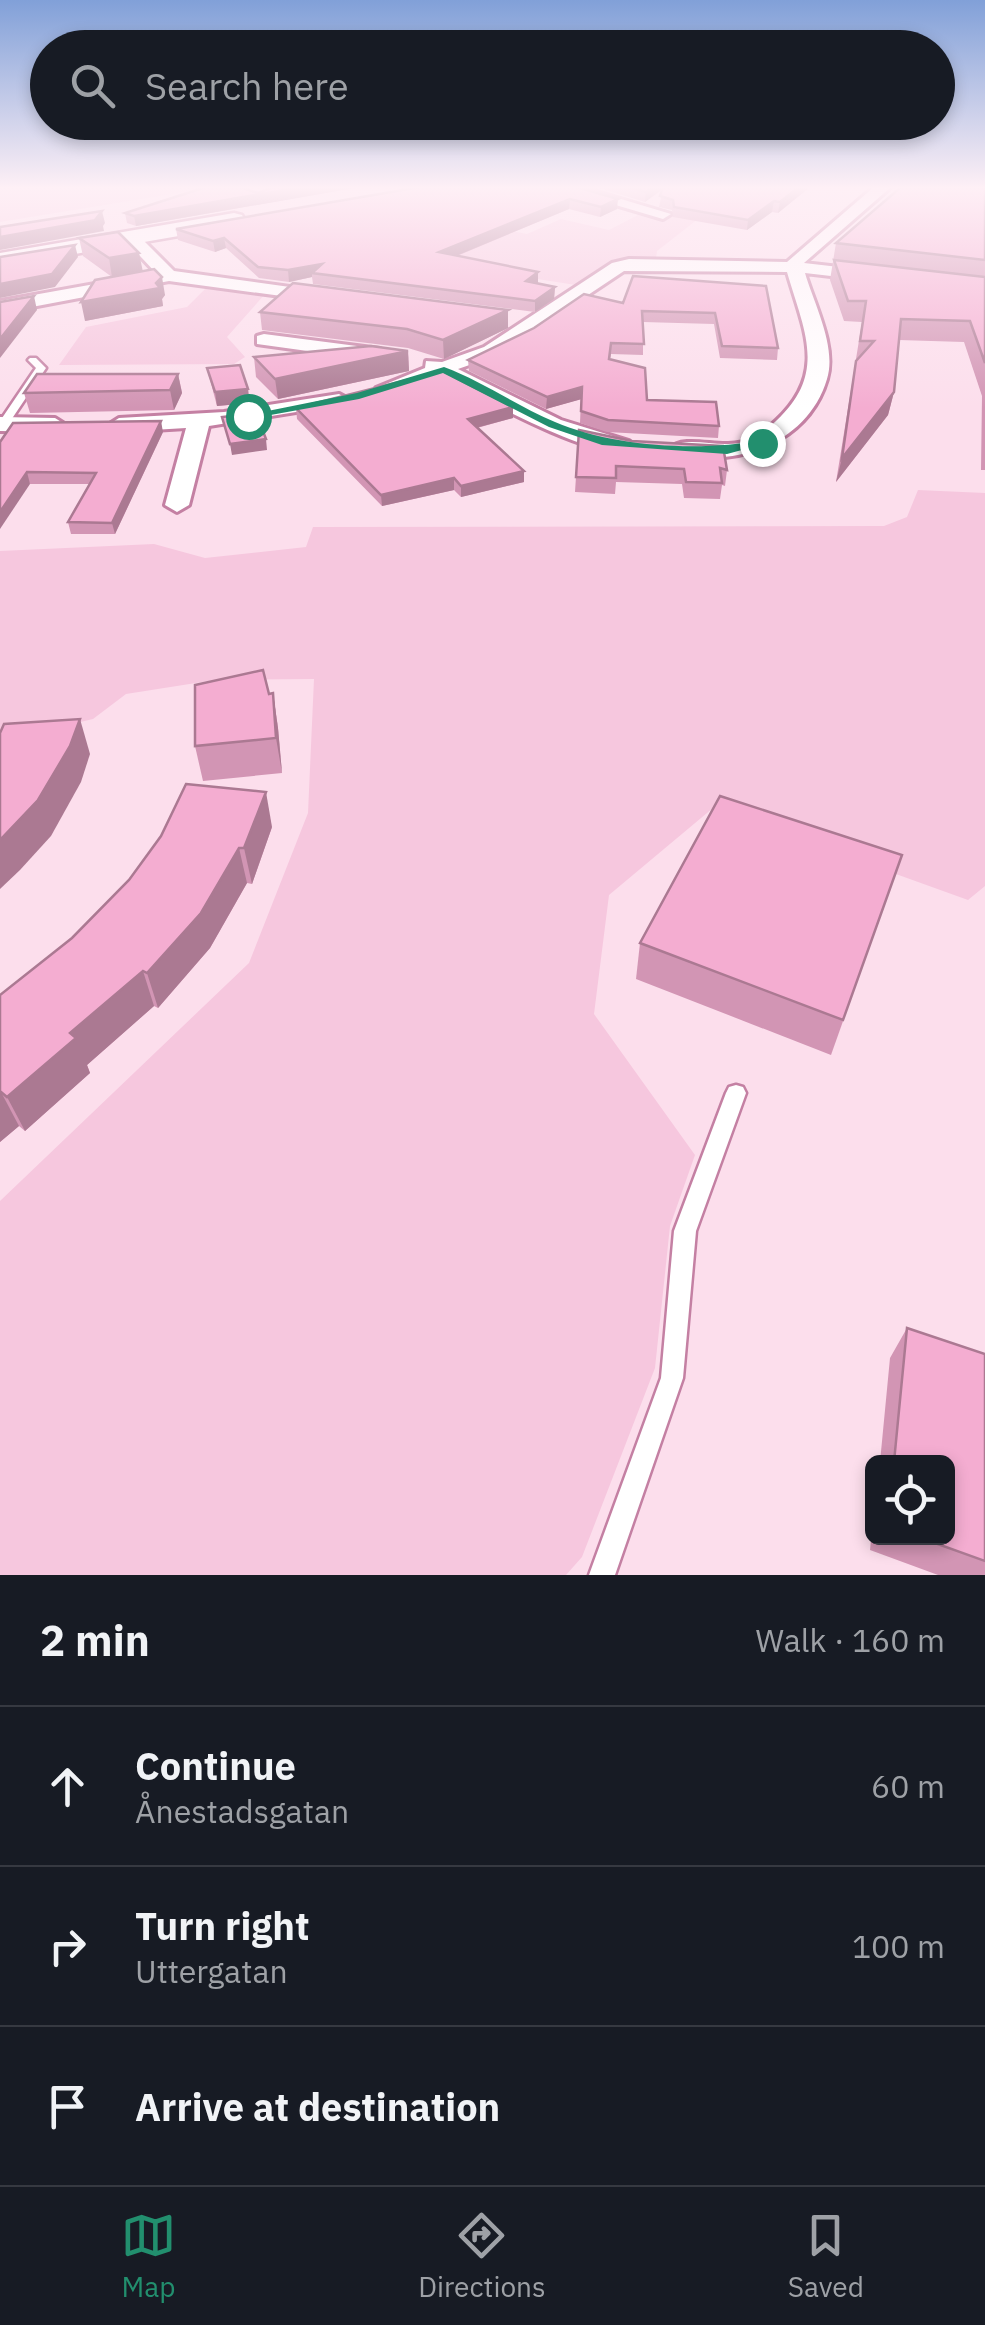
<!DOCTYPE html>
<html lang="en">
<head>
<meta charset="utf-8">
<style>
	:root { --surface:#171b24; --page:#20242c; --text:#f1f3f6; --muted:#9ea1a6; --line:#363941; --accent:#228f6e }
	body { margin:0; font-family:"IBM Plex Sans",sans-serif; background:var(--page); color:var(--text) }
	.controls { position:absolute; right:30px; bottom:30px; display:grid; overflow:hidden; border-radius:15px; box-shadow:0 5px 15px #0003 }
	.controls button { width:90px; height:90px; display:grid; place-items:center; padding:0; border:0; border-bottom:2px solid var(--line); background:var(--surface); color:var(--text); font:50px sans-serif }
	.stop { position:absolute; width:30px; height:30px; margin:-22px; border:8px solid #228f6e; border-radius:50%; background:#fff }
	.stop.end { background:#228f6e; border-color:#fff; box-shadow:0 2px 10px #0008 }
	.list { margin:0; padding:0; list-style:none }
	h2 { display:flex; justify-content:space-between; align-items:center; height:130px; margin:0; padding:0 40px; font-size:42px }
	h2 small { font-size:32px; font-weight:400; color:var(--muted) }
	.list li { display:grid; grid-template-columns:65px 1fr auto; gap:30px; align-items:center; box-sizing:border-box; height:160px; padding:0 40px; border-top:2px solid var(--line) }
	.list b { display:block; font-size:38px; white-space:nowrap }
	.list p { margin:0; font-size:32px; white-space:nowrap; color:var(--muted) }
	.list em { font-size:32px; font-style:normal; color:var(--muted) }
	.icon { flex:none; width:55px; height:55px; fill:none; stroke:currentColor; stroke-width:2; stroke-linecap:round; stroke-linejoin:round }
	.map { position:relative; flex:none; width:985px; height:1575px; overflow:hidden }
	.search { position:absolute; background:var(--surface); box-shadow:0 5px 15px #0003; left:30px; right:30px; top:30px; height:110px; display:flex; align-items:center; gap:25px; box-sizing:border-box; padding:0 35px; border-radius:55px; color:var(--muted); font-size:38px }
	.sheet { height:610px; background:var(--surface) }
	nav { display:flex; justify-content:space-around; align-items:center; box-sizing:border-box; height:140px; border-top:2px solid var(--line); background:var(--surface); font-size:28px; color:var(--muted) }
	nav a { display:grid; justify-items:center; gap:5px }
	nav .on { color:var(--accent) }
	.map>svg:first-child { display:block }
	.green { fill:#f6c7de }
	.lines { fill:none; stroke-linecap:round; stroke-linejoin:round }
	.lane-casing { stroke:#c480a3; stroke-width:5 }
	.street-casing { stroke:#c480a3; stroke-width:6 }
	.secondary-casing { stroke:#c480a3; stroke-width:5 }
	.lane { fill:#fff; fill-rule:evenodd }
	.street { fill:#fff; fill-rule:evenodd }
	.secondary { fill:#fff; fill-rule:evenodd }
	.wall { fill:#d295b4 }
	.shaded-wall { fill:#ab7992 }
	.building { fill:#f4add1; stroke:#ab7992; stroke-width:2.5 }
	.route { fill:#228f6e }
</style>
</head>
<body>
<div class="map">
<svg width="985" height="1575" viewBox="0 0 985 1575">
	<rect width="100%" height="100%" fill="#fcdeec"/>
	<g class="green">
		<path d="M0 187H215L0 222Z"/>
		<path d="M674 214 698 219 657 251 656 258 621 260 576 285 435 263 507 230 527 234 561 219 609 230 638 215 661 218Z"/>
		<path d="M207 287 265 294 227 337 245 357 234 364 59 365 86 327 187 307Z"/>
		<path d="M918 490 985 493V886L968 900 713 808 609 895 594 1014 695 1155 670 1226 655 1368 582 1557 566 1575H0V1201L249 963 308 813 314 679 215 680 126 694 93 719 0 741V551L154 544 205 558 306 547 313 527 884 526 907 517Z"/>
	</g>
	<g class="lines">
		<g class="lane-casing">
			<g id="lane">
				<path d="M30 358H36L46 368 7 426H0V421L36 368 28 360Z"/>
				<path d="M736 1085 743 1087 746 1093 696 1231 683 1378 615 1575H589L661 1378 674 1231 726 1093 729 1087Z"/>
			</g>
		</g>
		<g class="street-casing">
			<g id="street">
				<path d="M555 187H581L671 214 663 219Z"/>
				<path d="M874 187H891L804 263 874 271 883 276 874 281 805 273C814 304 837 347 827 379 811 433 757 460 705 457 692 457 678 458 669 449 682 436 710 445 728 444 748 444 761 435 776 421 828 373 804 331 787 272L624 271 498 355 458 369 561 420 629 441 632 446 629 451C591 460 477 395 439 376L386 394 376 388 425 368 426 361 442 362 484 347 612 263 629 259 787 262Z"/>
				<path d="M125 234H137L174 271 326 292 335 297 326 302 169 281 0 313V301L156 273 125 240Z"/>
				<path d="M264 334 380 349 390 355 380 361 257 344V336Z"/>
				<path d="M339 394 350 400 346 404 209 426 189 505 177 512 165 505 186 428 119 432 108 425 119 418 224 412Z"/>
				<path d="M0 417 55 418 66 425 55 432 0 431Z"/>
			</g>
		</g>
		<g class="secondary-casing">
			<path id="secondary" d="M234 213 242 215 245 220 242 225 0 267V253Z"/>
		</g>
		<use href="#lane" class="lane"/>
		<use href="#street" class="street"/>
		<use href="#secondary" class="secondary"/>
	</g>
	<g class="wall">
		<path d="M274 187H360L136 226 127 223 125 213 258 193Z"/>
		<path d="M577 187 617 209 600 217 569 209 457 256 538 272 537 283 555 287 554 299 535 312 313 284 312 277 289 282 259 278 226 248 215 252 178 240 176 229Z"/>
		<path d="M596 187H810L778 213 772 212 747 230 673 217 672 210 659 207 663 189 645 202Z"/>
		<path d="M985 187V470H981L982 396 964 342 899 340 894 392 888 415 836 482 862 322 844 321 830 280 836 243Z"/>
		<path d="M79 238 143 271 165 295 162 299 163 306 85 321 112 277 83 256Z"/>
		<path d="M766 286 778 348 777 360 720 358 714 324 643 322V355L611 354 610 359 647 400 719 426 718 438 607 432 580 423 581 399 546 409 469 371 468 360 623 303Z"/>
		<path d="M508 310V328L444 359 408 348 262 330 260 312Z"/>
		<path d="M408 351 409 371 278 399 256 377 254 357Z"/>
		<path d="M207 368 250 403 217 406Z"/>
		<path d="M178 374 182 393 174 410 30 413 24 393Z"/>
		<path d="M296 408 513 418 477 428 524 482 461 497 454 490 382 506 297 419Z"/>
		<path d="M579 430 727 470 725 486 722 485 720 499 684 498 682 484 616 482 615 494 575 492Z"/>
		<path d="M163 432 115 534H71L68 522 90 484H30L0 442Z"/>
		<path d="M273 693 278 728 282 773 203 781 195 746Z"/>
		<path d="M272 827 252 884 247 883 210 948 158 1008 154 1006 87 1065 90 1073 25 1131 19 1126 0 1142V995Z"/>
		<path d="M902 855 831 1055 636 979 640 943Z"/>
		<path d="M907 1328 985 1354V1575H938L870 1550 872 1529V1538H948V1462H880L890 1358Z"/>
	</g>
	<g class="shaded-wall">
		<path d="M301 187H360L136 226 134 216Z"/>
		<path d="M652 187H665L645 202 646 192Z"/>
		<path d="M799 187H810L778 213 780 202Z"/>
		<path d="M570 199 569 209 439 263V252Z"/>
		<path d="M618 199 617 209 600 217 601 207Z"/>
		<path d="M774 201 772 212 747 230 748 220Z"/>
		<path d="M102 211 105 223 103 226 104 231 0 250V237Z"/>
		<path d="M224 238 226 248 215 252 213 241Z"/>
		<path d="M75 245 78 257 55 287 0 298V284Z"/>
		<path d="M139 253 143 272 112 277 109 258Z"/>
		<path d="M322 264 312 273V277L289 282 288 270Z"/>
		<path d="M538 272V283L526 292V281Z"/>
		<path d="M162 277 165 295 162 299 163 306 85 321 81 302 156 283Z"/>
		<path d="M555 287 554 299 535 312V301Z"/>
		<path d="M34 296 37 310 0 358V339Z"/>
		<path d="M508 310V328L444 359 443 340Z"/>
		<path d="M408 351 409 371 278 399 275 379Z"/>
		<path d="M178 374 182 393 174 410 170 390Z"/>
		<path d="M582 387V399L546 409 547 397Z"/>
		<path d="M248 389 250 403 217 406 215 392Z"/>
		<path d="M894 392 888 415 836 482 842 458Z"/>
		<path d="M513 407V418L468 430V419Z"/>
		<path d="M161 421 163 432 115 534 112 523Z"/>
		<path d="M266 439 267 450 232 455 230 444Z"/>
		<path d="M524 471V482L461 497V486Z"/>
		<path d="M27 472 30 484 0 529V512Z"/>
		<path d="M454 478V490L382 506 381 495Z"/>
		<path d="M273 693 278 728 282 773 276 738Z"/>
		<path d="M80 719 90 754 81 782 51 836 20 870 0 889V840Z"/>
		<path d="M266 792 272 827 252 884 244 848Z"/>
		<path d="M239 848 247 883 210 948 158 1008 147 973Z"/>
		<path d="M143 971 154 1006 87 1065 90 1073 25 1131 7 1097 70 1033Z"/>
		<path d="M1 1092 19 1126 0 1142V1093Z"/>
	</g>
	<g class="building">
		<path d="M206 187H240L258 193 274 187H301L134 216 125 213Z"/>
		<path d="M420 187H577L618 199 601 207 570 199 439 252 538 272 526 281 555 287 535 301 312 273 322 264 288 270 258 267 224 238 213 241 176 229Z"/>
		<path d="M629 187H652L646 192Z"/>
		<path d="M663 187H799L780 202 774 201 748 220 674 207 673 200 660 196Z"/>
		<path d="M901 187H985V260L836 243Z"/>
		<path d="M102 211 95 220 102 219 0 237V227Z"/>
		<path d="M118 232 139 253 109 258 79 238Z"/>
		<path d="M75 245 52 274 0 284V257Z"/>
		<path d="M834 260 985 277V363L970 321 901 319 894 392 842 458 856 361 874 341H860L866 301H848Z"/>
		<path d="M154 269 162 277 156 283 160 288 81 302 95 280Z"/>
		<path d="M633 276 766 286 778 348 722 346 715 313 642 311 644 344 611 343 609 359 645 368 647 400 716 402 719 426 608 420 581 411 582 387 547 397 468 360 534 328 584 294 623 303Z"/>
		<path d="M293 283 508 310 443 340 407 329 260 312Z"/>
		<path d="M34 296 0 339V302Z"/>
		<path d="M371 346 408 351 275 379 254 357Z"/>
		<path d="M240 365 248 389 215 392 207 368Z"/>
		<path d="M442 371 513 407 468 419 524 471 461 486 454 478 381 495 296 408Z"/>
		<path d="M37 374H178L170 390 24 393Z"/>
		<path d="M256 413 266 439 230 444 222 417Z"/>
		<path d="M161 421 112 523 68 522 96 473 27 472 0 512V442L13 423Z"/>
		<path d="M579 430 632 441 723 446 727 470 720 468 722 483 686 482 684 469 616 466V478L576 477Z"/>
		<path d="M263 670 269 694 273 693 276 738 195 746V685Z"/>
		<path d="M80 719 70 746 38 800 0 840V733L4 724Z"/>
		<path d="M186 784 266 792 244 848H239L201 913 147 973 143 971 70 1033 76 1038 7 1097 1 1092 0 1093V995L72 938 129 880 161 836Z"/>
		<path d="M720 796 902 855 843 1020 640 943Z"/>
		<path d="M907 1328 985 1354V1561L921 1538H948V1462H894Z"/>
	</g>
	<linearGradient id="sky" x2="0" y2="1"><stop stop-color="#81a0d8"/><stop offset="0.46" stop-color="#fef0f6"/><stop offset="1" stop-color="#fef0f6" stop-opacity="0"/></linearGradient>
	<rect width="985" height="408" fill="url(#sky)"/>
	<path class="route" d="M444 367C482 381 517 406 555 422 613 447 701 452 762 440L768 443 727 454 602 445 549 427 443 373 359 399 248 419 243 416 357 393Z"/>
</svg>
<div class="controls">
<button><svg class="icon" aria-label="locate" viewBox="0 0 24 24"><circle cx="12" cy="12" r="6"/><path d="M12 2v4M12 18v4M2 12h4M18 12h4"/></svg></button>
</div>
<div class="stop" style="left:248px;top:416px"></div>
<div class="stop end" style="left:762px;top:443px"></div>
<div class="search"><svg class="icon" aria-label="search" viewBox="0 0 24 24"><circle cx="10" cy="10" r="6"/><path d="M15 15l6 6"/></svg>Search here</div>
</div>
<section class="sheet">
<h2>2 min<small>Walk · 160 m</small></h2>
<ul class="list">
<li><svg class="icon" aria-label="ahead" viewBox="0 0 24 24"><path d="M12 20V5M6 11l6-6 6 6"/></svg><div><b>Continue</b><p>Ånestadsgatan</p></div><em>60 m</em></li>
<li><svg class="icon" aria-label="right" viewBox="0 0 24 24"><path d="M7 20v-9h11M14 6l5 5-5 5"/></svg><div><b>Turn right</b><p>Uttergatan</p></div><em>100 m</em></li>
<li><svg class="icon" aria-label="arrive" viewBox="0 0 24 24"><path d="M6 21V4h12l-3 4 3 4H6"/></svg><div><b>Arrive at destination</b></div></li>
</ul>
</section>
<nav>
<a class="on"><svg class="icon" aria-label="map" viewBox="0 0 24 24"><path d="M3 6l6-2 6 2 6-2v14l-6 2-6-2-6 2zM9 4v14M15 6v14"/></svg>Map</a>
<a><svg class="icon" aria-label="directions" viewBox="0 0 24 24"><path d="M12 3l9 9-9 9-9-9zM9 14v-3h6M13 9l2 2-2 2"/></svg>Directions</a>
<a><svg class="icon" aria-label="saved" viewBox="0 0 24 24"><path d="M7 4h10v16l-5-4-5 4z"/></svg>Saved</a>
</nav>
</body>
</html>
